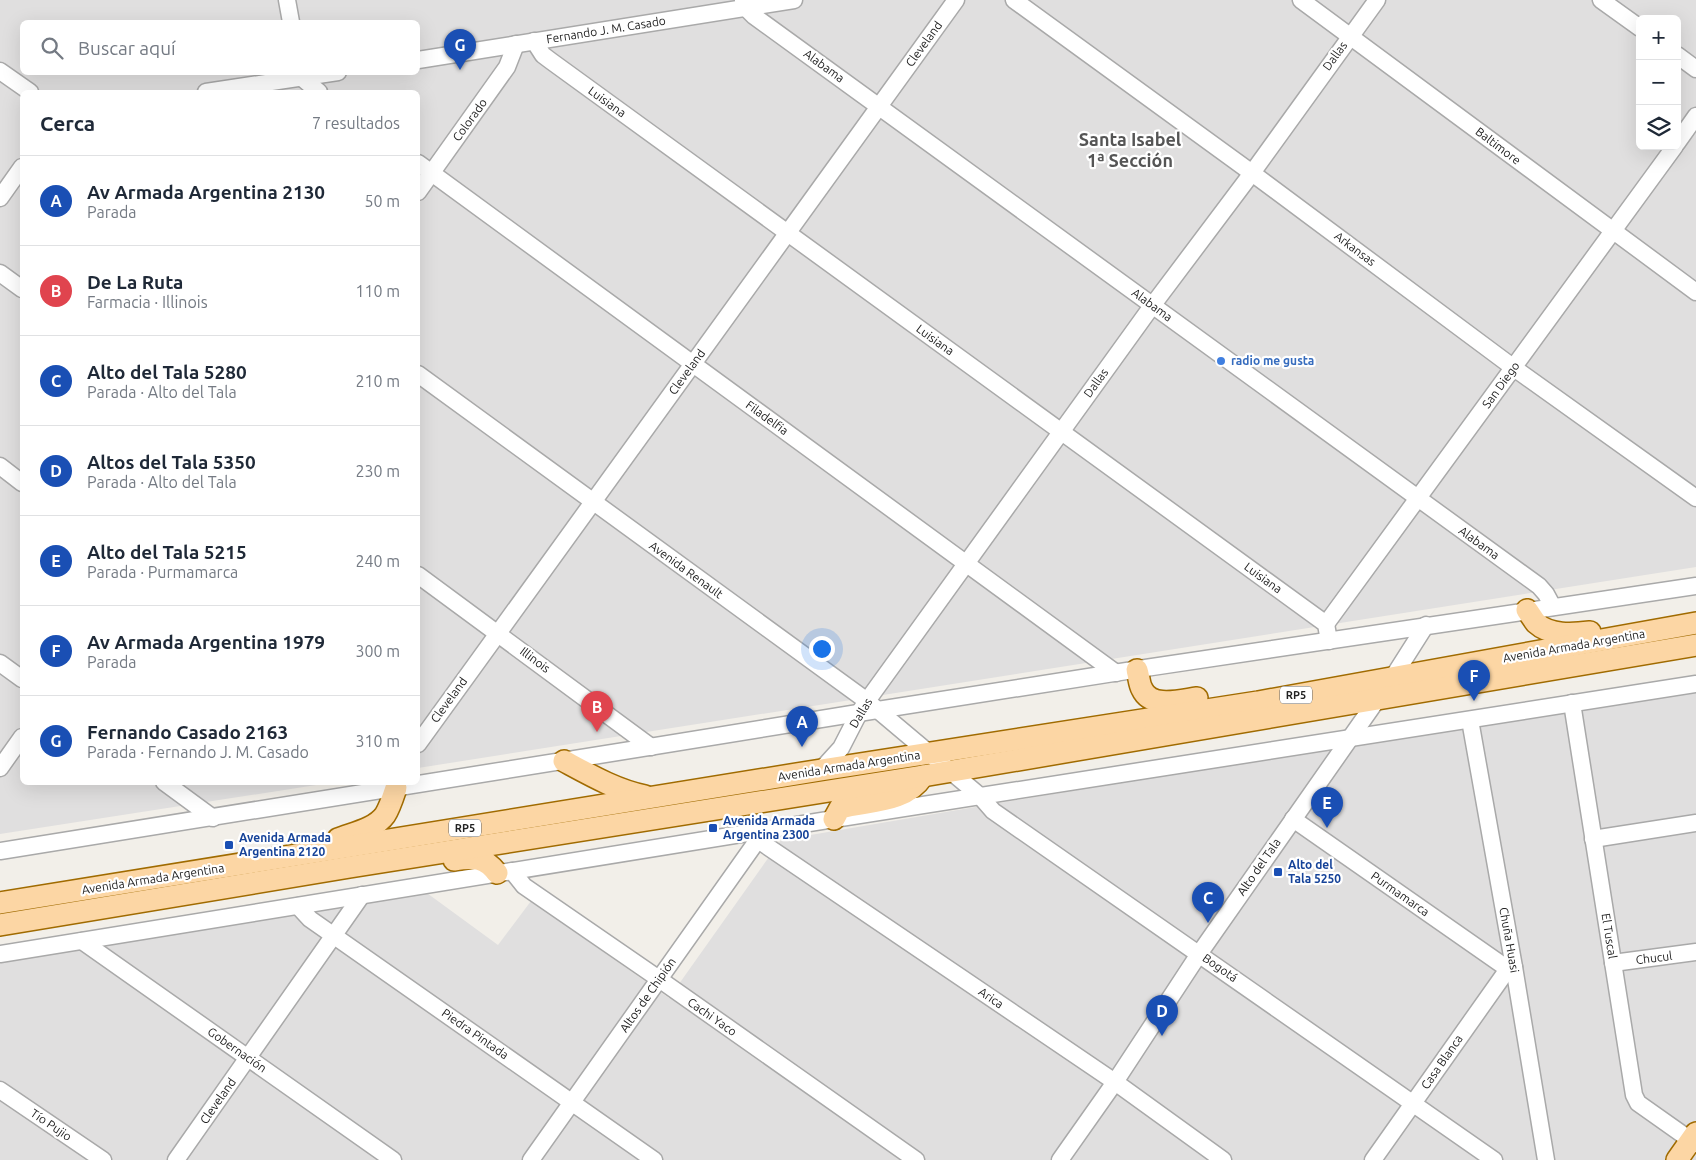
<!DOCTYPE html>
<html lang="es">
<head>
<meta charset="utf-8">
<style>
	:root { --surface:#fff; --page:#f6f6f7; --text:#1f2937; --muted:#747a83; --line:#e0e1e3; --accent:#111827 }
	body { margin:0; font-family:Ubuntu,sans-serif; background:var(--page); color:var(--text) }
	.controls { position:absolute; right:15px; top:15px; display:grid; overflow:hidden; border-radius:8px; box-shadow:0 5px 20px #0002 }
	.controls button { width:45px; height:45px; display:grid; place-items:center; padding:0; border:0; border-bottom:1px solid var(--line); background:var(--surface); color:var(--text); font:25px sans-serif }
	.you { position:absolute; left:821px; top:648px; width:18px; height:18px; margin:-12px; border:4px solid #fff; border-radius:50%; background:#1a73e8; box-shadow:0 0 0 8px #1a73e833 }
	.badge { display:grid; place-items:center; width:32px; height:32px; border-radius:50%; background:var(--accent); color:#fff; font-size:16px; font-weight:700 }
	.pin { position:absolute; translate:-50% -41px; filter:drop-shadow(0 1px 2px #0008) }
	.pin::after { content:''; position:absolute; top:26px; width:18px; height:15px; background:inherit; clip-path:polygon(0 0,100% 0,50% 100%) }
	.list { margin:0; padding:0; list-style:none }
	h2 { display:flex; justify-content:space-between; align-items:center; height:65px; margin:0; padding:0 20px; font-size:21px }
	h2 small { font-size:16px; font-weight:400; color:var(--muted) }
	.list li { display:grid; grid-template-columns:32px 1fr auto; gap:15px; align-items:center; box-sizing:border-box; height:90px; padding:0 20px; border-top:1px solid var(--line) }
	.list b { display:block; font-size:19px; white-space:nowrap }
	.list p { margin:0; font-size:16px; white-space:nowrap; color:var(--muted) }
	.list em { font-size:16px; font-style:normal; color:var(--muted) }
	.icon { flex:none; width:28px; height:28px; fill:none; stroke:currentColor; stroke-width:2; stroke-linecap:round; stroke-linejoin:round }
	.map { position:relative; flex:none; width:1696px; height:1160px; overflow:hidden }
	.search { position:absolute; background:var(--surface); box-shadow:0 5px 20px #0002; left:20px; top:20px; width:400px; height:55px; display:flex; align-items:center; gap:12px; box-sizing:border-box; padding:0 18px; border-radius:8px; color:var(--muted); font-size:19px }
	.panel { position:absolute; background:var(--surface); box-shadow:0 5px 20px #0002; left:20px; top:90px; width:400px; height:695px; border-radius:8px }
	.map>svg:first-child { display:block }
	.residential { fill:#e0dfdf; fill-rule:evenodd }
	.lines { fill:none; stroke-linecap:round; stroke-linejoin:round }
	.minor-casing { stroke:#a9a9a9; stroke-width:19 }
	.major-casing { stroke:#a06b00; stroke-width:24 }
	.minor { stroke:#fff; stroke-width:16 }
	.major { stroke:#fcd6a4; stroke-width:21 }
	.shop-dot { fill:#3f7fe0; stroke:#fff; stroke-width:2 }
	.transit-dot { fill:#1a4fb4; stroke:#fff; stroke-width:2 }
	.labels { text-anchor:middle; stroke-width:4.5; stroke-linejoin:round; paint-order:stroke }
	.shield { fill:#fff; stroke:#646464; stroke-width:1 }
	.shield-label { font-size:11px; font-weight:bold; fill:#222 }
	.street-label { font-size:12px; fill:#222; stroke:#fff }
	.shop-label { font-size:12px; font-weight:bold; fill:#366cbe; stroke:#fff; text-anchor:start }
	.transit-label { font-size:12px; font-weight:bold; fill:#164399; stroke:#fff; text-anchor:start }
	.district-label { font-size:18px; font-weight:bold; fill:#555; stroke:#fff }
</style>
</head>
<body>
<div class="map">
<svg width="1696" height="1160" viewBox="0 0 1696 1160">
	<rect width="100%" height="100%" fill="#f2efe9"/>
	<g class="residential">
		<path d="M0 0H1696V567L418 768V92H22V782L329 783 0 834ZM1640 19H1677V146H1640ZM22 22H418V72H22Z"/>
		<path d="M1696 685V1160H0V956L420 888 498 945 531 901 669 998 781 840Z"/>
	</g>
	<g class="lines">
		<g class="minor-casing">
			<g id="minor">
				<path d="M287 0 291 22"/>
				<path d="M743 0 746 8 754 16 1539 586 1546 594 1553 607"/>
				<path d="M1014 0 1252 173 1514 368 1696 498"/>
				<path d="M1301 0 1696 292"/>
				<path d="M1601 0 1640 28"/>
				<path d="M534 41 543 55 551 61 1326 624 1329 641"/>
				<path d="M1677 55 1696 69"/>
				<path d="M418 60 794 0"/>
				<path d="M0 71 30 92"/>
				<path d="M300 72 302 78 319 92"/>
				<path d="M206 92 338 72"/>
				<path d="M1677 143 1696 116"/>
				<path d="M418 163 1116 673"/>
				<path d="M418 192 507 67 516 44"/>
				<path d="M0 198 22 167"/>
				<path d="M0 273 22 289"/>
				<path d="M418 374 867 701 980 796 993 811 1494 1160"/>
				<path d="M0 466 22 483"/>
				<path d="M418 575 651 747"/>
				<path d="M1326 624 1675 146"/>
				<path d="M0 663 22 679"/>
				<path d="M1572 703 1634 1095 1638 1103 1696 1144"/>
				<path d="M1470 720 1514 967 1546 1160"/>
				<path d="M418 744 956 0"/>
				<path d="M0 768 22 737"/>
				<path d="M821 770 841 748 859 713 867 701 1152 306 1252 173 1377 0"/>
				<path d="M164 782 213 818"/>
				<path d="M1293 819 1508 969"/>
				<path d="M1593 839 1696 823"/>
				<path d="M758 840 1115 1082 1223 1160"/>
				<path d="M0 851C284 807 568 760 852 714 1133 669 1414 627 1696 586"/>
				<path d="M512 871 524 886 659 979 916 1160"/>
				<path d="M298 906 310 919 654 1160"/>
				<path d="M82 941 393 1160"/>
				<path d="M0 954 834 819 1696 684"/>
				<path d="M1613 963 1696 952"/>
				<path d="M0 1090 103 1160"/>
				<path d="M176 1160 362 895"/>
				<path d="M531 1160 764 831"/>
				<path d="M1060 1160 1115 1082 1199 954 1393 677 1426 625"/>
				<path d="M1373 1160 1508 969 1514 967"/>
			</g>
		</g>
		<g class="major-casing">
			<g id="major">
				<path d="M1527 610C1530 614 1533 619 1536 623 1550 636 1573 634 1590 632"/>
				<path d="M1137 670C1139 676 1139 684 1142 689 1151 709 1181 700 1197 698"/>
				<path d="M564 761C590 775 616 790 645 796"/>
				<path d="M834 819 840 808C870 800 904 804 923 776"/>
				<path d="M338 839C353 833 375 829 385 815 390 807 393 797 396 788"/>
				<path d="M454 860C474 857 485 857 497 873"/>
				<path d="M0 903 821 770 1258 702 1696 623"/>
				<path d="M0 925 350 867 923 776 1696 645"/>
				<path d="M1677 1160 1696 1133"/>
			</g>
		</g>
		<use href="#minor" class="minor"/>
		<use href="#major" class="major"/>
	</g>
	<circle class="shop-dot" cx="1221" cy="361" r="5"/>
	<g class="transit-dot">
		<rect x="708" y="823" width="10" height="10" rx="2.5"/>
		<rect x="224" y="840" width="10" height="10" rx="2.5"/>
		<rect x="1273" y="867" width="10" height="10" rx="2.5"/>
	</g>
	<g class="labels">
		<g class="shield">
			<rect x="1280" y="686.5" width="32" height="17" rx="4"/>
			<rect x="449" y="819.5" width="32" height="17" rx="4"/>
		</g>
		<g class="shield-label">
			<text x="1296" y="699">RP5</text>
			<text x="465" y="832">RP5</text>
		</g>
		<g class="street-label">
			<text transform="translate(606 30) rotate(-9)" y="4">Fernando J. M. Casado</text>
			<text transform="translate(924 44) rotate(-54)" y="4">Cleveland</text>
			<text transform="translate(1335 56) rotate(-54)" y="4">Dallas</text>
			<text transform="translate(824 66) rotate(36)" y="4">Alabama</text>
			<text transform="translate(607 102) rotate(36)" y="4">Luisiana</text>
			<text transform="translate(470 120) rotate(-54)" y="4">Colorado</text>
			<text transform="translate(1498 146) rotate(37)" y="4">Baltimore</text>
			<text transform="translate(1355 249) rotate(37)" y="4">Arkansas</text>
			<text transform="translate(1152 305) rotate(36)" y="4">Alabama</text>
			<text transform="translate(935 340) rotate(36)" y="4">Luisiana</text>
			<text transform="translate(687 372) rotate(-54)" y="4">Cleveland</text>
			<text transform="translate(1096 383) rotate(-54)" y="4">Dallas</text>
			<text transform="translate(1501 385) rotate(-54)" y="4">San Diego</text>
			<text transform="translate(767 418) rotate(36)" y="4">Filadelfia</text>
			<text transform="translate(1479 543) rotate(36)" y="4">Alabama</text>
			<text transform="translate(686 570) rotate(36)" y="4">Avenida Renault</text>
			<text transform="translate(1263 578) rotate(36)" y="4">Luisiana</text>
			<text transform="translate(1574 646) rotate(-10)" y="4">Avenida Armada Argentina</text>
			<text transform="translate(535 660) rotate(37)" y="4">Illinois</text>
			<text transform="translate(449 700) rotate(-54)" y="4">Cleveland</text>
			<text transform="translate(861 713) rotate(-59)" y="4">Dallas</text>
			<text transform="translate(849 766) rotate(-9)" y="4">Avenida Armada Argentina</text>
			<text transform="translate(1259 867) rotate(-55)" y="4">Alto del Tala</text>
			<text transform="translate(153 879) rotate(-9)" y="4">Avenida Armada Argentina</text>
			<text transform="translate(1400 894) rotate(35)" y="4">Purmamarca</text>
			<text transform="translate(1609 936) rotate(81)" y="4">El Tuscal</text>
			<text transform="translate(1509 940) rotate(80)" y="4">Chuña Huasi</text>
			<text transform="translate(1654 958) rotate(-7)" y="4">Chucul</text>
			<text transform="translate(1220 968) rotate(35)" y="4">Bogotá</text>
			<text transform="translate(648 995) rotate(-55)" y="4">Altos de Chipión</text>
			<text transform="translate(991 998) rotate(34)" y="4">Arica</text>
			<text transform="translate(712 1017) rotate(35)" y="4">Cachi Yaco</text>
			<text transform="translate(475 1034) rotate(35)" y="4">Piedra Pintada</text>
			<text transform="translate(237 1050) rotate(35)" y="4">Gobernación</text>
			<text transform="translate(1442 1062) rotate(-55)" y="4">Casa Blanca</text>
			<text transform="translate(218 1101) rotate(-55)" y="4">Cleveland</text>
			<text transform="translate(51 1125) rotate(34)" y="4">Tío Pujio</text>
		</g>
		<g class="shop-label">
			<text x="1231" y="365">radio me gusta</text>
		</g>
		<g class="transit-label">
			<text x="723" y="825">Avenida Armada<tspan x="723" dy="14">Argentina 2300</tspan></text>
			<text x="239" y="842">Avenida Armada<tspan x="239" dy="14">Argentina 2120</tspan></text>
			<text x="1288" y="869">Alto del<tspan x="1288" dy="14">Tala 5250</tspan></text>
		</g>
		<g class="district-label">
			<text x="1130" y="146">Santa Isabel<tspan x="1130" dy="21">1ª Sección</tspan></text>
		</g>
	</g>
</svg>
<div class="controls">
<button>+</button>
<button>−</button>
<button><svg class="icon" aria-label="layers" viewBox="0 0 24 24"><path d="M12 4l9 5-9 5-9-5zM3 14l9 5 9-5"/></svg></button>
</div>
<div class="you"></div>
<div class="pin badge" style="left:802px;top:747px;background:#1a4fb4">A</div>
<div class="pin badge" style="left:597px;top:732px;background:#e0444e">B</div>
<div class="pin badge" style="left:1208px;top:923px;background:#1a4fb4">C</div>
<div class="pin badge" style="left:1162px;top:1036px;background:#1a4fb4">D</div>
<div class="pin badge" style="left:1327px;top:828px;background:#1a4fb4">E</div>
<div class="pin badge" style="left:1474px;top:701px;background:#1a4fb4">F</div>
<div class="pin badge" style="left:460px;top:70px;background:#1a4fb4">G</div>
<div class="search"><svg class="icon" aria-label="search" viewBox="0 0 24 24"><circle cx="10" cy="10" r="6"/><path d="M15 15l6 6"/></svg>Buscar aquí</div>
<section class="panel">
<h2>Cerca<small>7 resultados</small></h2>
<ul class="list">
<li><span class="badge" style="background:#1a4fb4">A</span><div><b>Av Armada Argentina 2130</b><p>Parada</p></div><em>50 m</em></li>
<li><span class="badge" style="background:#e0444e">B</span><div><b>De La Ruta</b><p>Farmacia · Illinois</p></div><em>110 m</em></li>
<li><span class="badge" style="background:#1a4fb4">C</span><div><b>Alto del Tala 5280</b><p>Parada · Alto del Tala</p></div><em>210 m</em></li>
<li><span class="badge" style="background:#1a4fb4">D</span><div><b>Altos del Tala 5350</b><p>Parada · Alto del Tala</p></div><em>230 m</em></li>
<li><span class="badge" style="background:#1a4fb4">E</span><div><b>Alto del Tala 5215</b><p>Parada · Purmamarca</p></div><em>240 m</em></li>
<li><span class="badge" style="background:#1a4fb4">F</span><div><b>Av Armada Argentina 1979</b><p>Parada</p></div><em>300 m</em></li>
<li><span class="badge" style="background:#1a4fb4">G</span><div><b>Fernando Casado 2163</b><p>Parada · Fernando J. M. Casado</p></div><em>310 m</em></li>
</ul>
</section>
</div>
</body>
</html>
